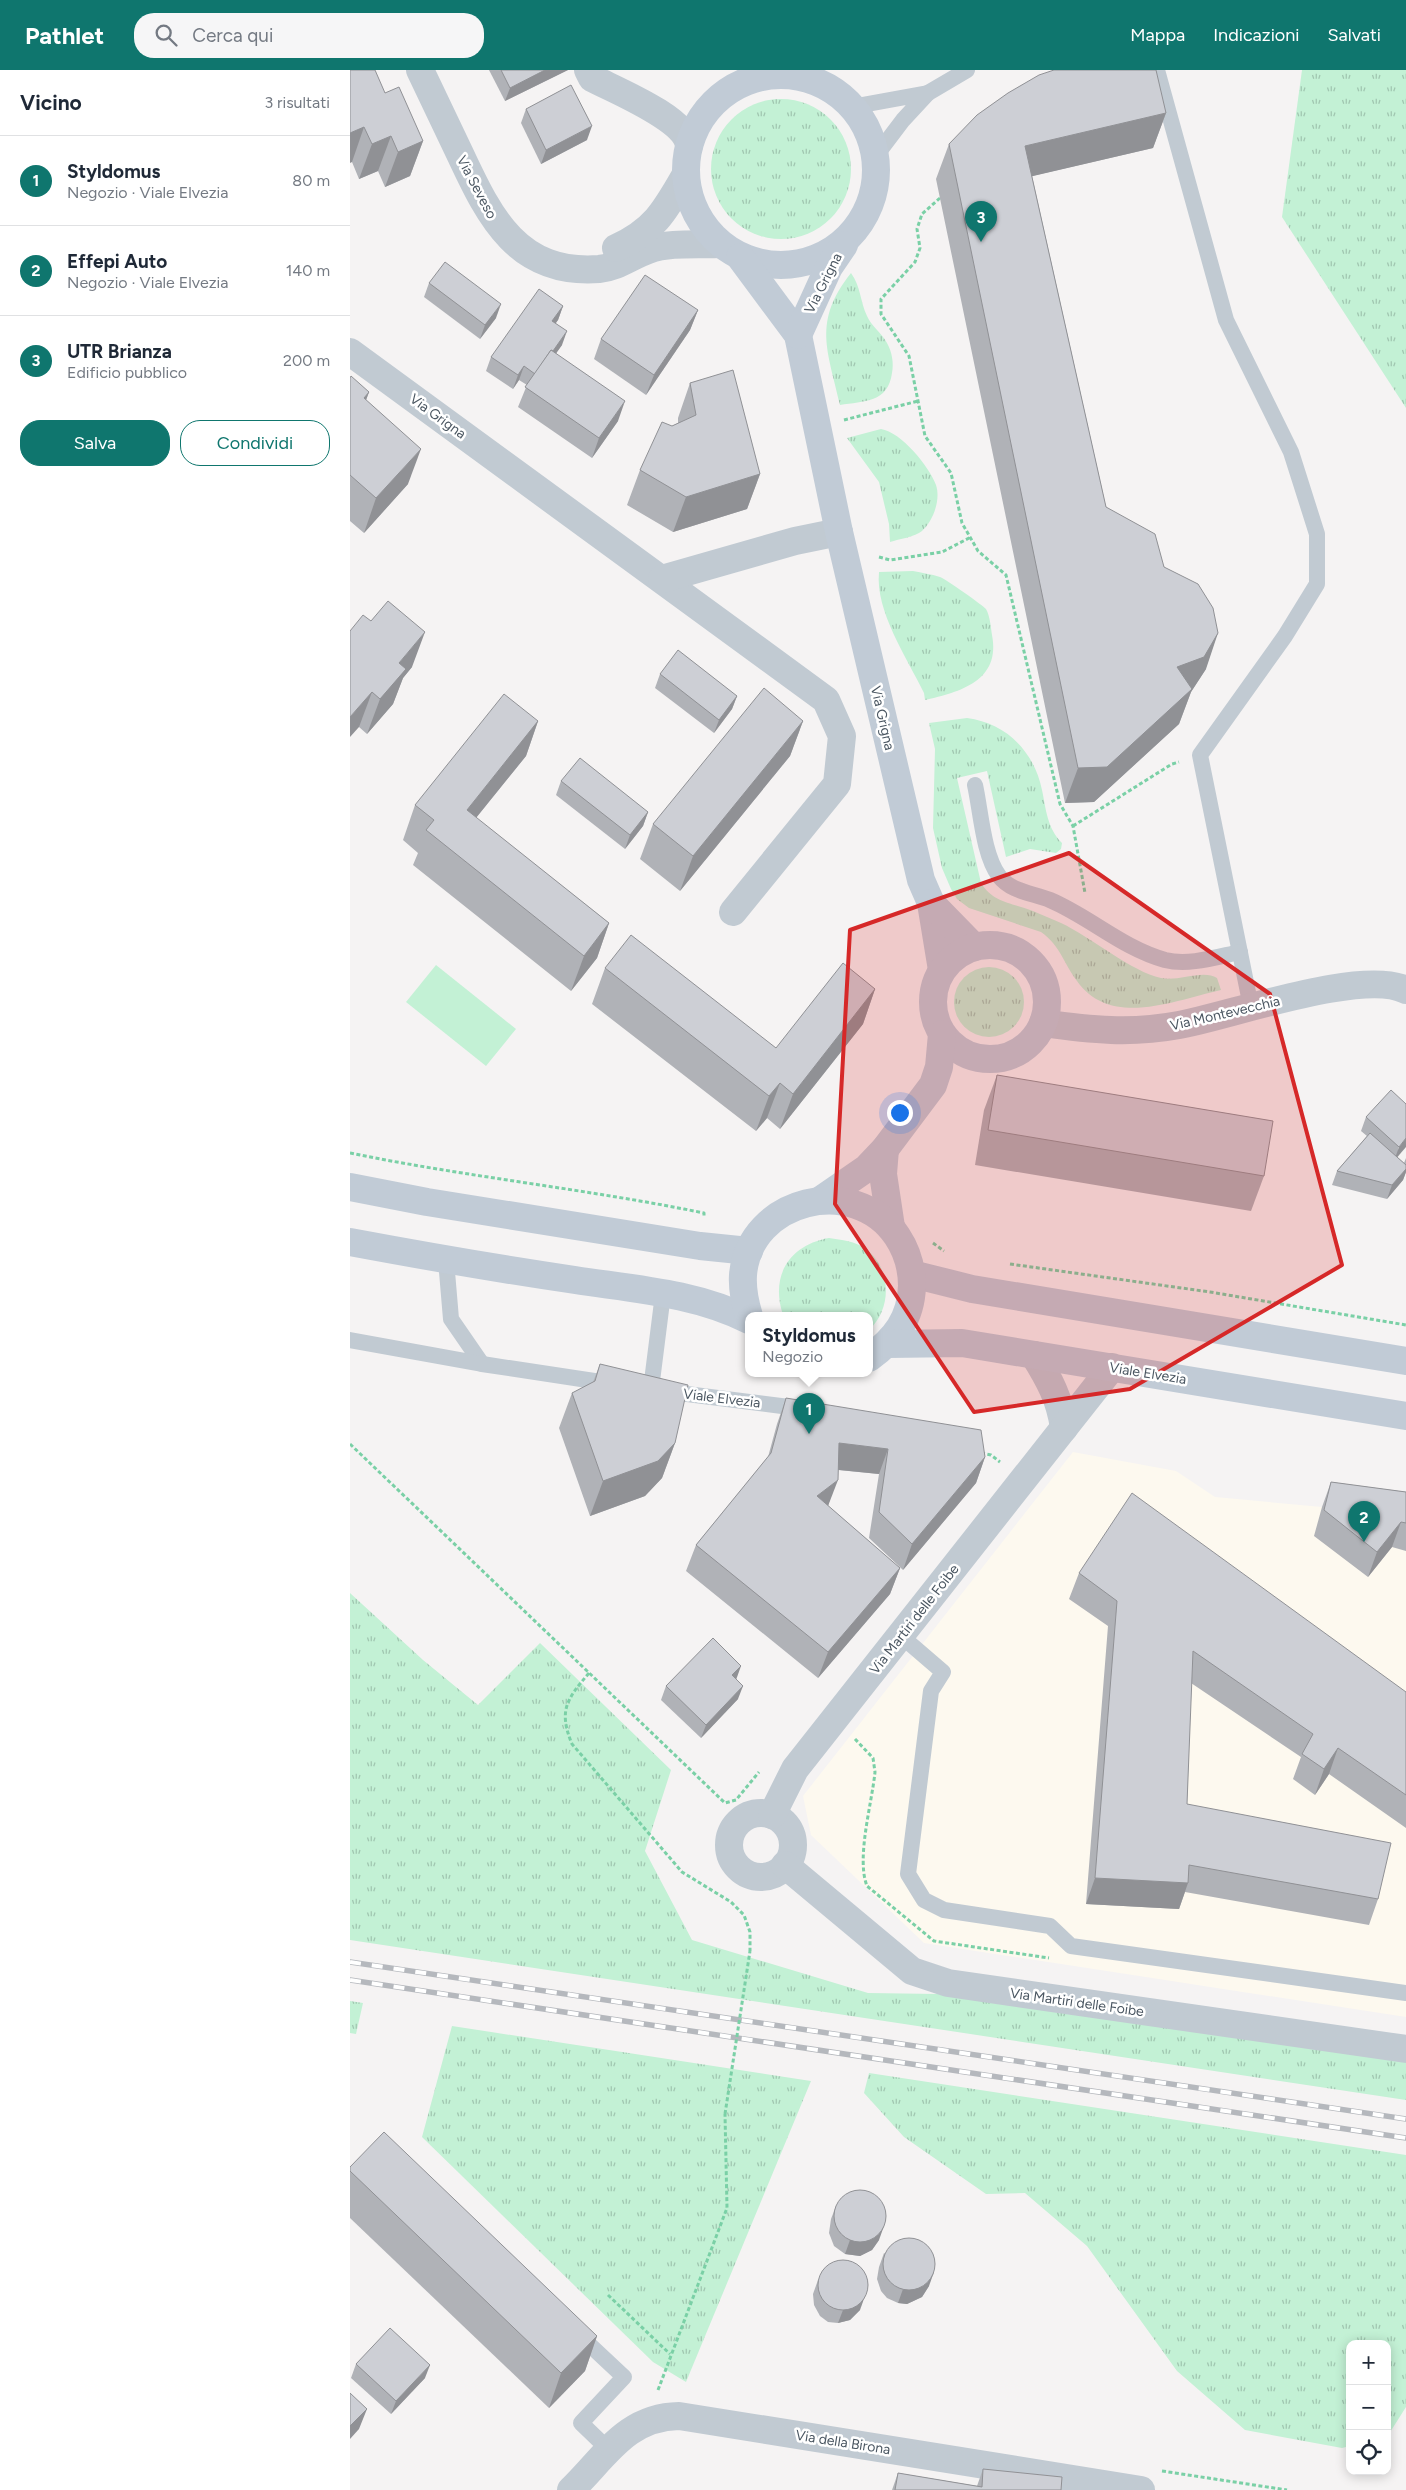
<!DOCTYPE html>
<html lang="it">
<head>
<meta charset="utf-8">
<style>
	:root { --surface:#fff; --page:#f6f6f7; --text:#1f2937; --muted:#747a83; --line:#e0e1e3; --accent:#0f766e }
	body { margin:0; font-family:Figtree,sans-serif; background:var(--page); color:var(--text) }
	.controls { position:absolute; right:15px; bottom:15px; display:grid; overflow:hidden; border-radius:10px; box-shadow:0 2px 12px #0003 }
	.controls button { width:45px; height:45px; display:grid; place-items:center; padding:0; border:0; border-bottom:1px solid var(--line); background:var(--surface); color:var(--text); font:25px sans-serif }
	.you { position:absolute; left:549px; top:1042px; width:18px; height:18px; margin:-12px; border:4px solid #fff; border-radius:50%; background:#1a73e8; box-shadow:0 0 0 8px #1a73e833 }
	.badge { display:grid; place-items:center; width:32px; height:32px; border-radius:50%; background:var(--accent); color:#fff; font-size:16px; font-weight:700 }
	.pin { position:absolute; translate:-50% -41px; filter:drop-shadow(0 1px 2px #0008) }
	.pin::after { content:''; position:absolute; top:26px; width:18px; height:15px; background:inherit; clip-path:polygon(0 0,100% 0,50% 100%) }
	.popup { position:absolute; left:395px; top:1242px; width:128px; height:65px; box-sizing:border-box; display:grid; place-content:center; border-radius:10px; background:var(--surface); filter:drop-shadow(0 1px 4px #0005); font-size:16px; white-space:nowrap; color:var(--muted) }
	.popup b { font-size:19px; color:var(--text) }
	.popup::after { content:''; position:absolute; left:50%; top:100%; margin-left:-10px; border:10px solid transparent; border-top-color:var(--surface) }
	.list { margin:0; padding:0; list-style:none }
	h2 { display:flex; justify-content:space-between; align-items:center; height:65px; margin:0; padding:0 20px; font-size:21px }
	h2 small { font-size:16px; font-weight:400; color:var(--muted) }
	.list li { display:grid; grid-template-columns:32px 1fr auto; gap:15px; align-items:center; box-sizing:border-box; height:90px; padding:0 20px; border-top:1px solid var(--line) }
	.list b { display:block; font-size:19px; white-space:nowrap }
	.list p { margin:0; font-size:16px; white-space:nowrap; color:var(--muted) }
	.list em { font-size:16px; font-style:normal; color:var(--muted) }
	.actions { display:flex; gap:10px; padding:15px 20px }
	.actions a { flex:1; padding:11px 0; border:1px solid var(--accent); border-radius:20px; text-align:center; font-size:18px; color:var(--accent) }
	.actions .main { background:var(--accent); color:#fff }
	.icon { flex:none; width:28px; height:28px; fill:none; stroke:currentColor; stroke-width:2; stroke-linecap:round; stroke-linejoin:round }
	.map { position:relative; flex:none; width:1056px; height:2420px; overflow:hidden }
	header { display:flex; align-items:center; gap:30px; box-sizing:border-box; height:70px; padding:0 25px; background:var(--accent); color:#fff }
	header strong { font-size:24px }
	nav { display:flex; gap:28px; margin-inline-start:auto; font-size:18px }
	.search { width:350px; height:45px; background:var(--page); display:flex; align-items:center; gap:12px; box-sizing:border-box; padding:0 18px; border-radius:20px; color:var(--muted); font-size:19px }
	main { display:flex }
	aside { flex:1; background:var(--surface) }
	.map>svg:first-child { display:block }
	.commercial { fill:#fdf9ef }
	.grass { fill:url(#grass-tufts) }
	.pitch { fill:#c3f1d5 }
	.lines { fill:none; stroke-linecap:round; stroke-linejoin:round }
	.path { stroke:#7ad0a6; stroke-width:3; stroke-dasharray:4 2.5; stroke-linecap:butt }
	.lane { stroke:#c1cad2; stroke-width:16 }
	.street { stroke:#c1cad2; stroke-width:28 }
	.secondary { stroke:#c1cbd6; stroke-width:28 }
	.rail-casing { stroke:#b5b8bd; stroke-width:5.5 }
	.rail { stroke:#fff; stroke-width:4; stroke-dasharray:11; stroke-linecap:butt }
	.path-bridge { stroke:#7ad0a6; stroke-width:3; stroke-dasharray:4 2.5; stroke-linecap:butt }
	.wall { fill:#b0b2b7 }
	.shaded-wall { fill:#909195 }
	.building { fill:#cdcfd5; stroke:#909195 }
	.marked { fill:#d62828; fill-opacity:0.2; stroke:#d62828; stroke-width:4; stroke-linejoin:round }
	.labels { text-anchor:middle; stroke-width:5; stroke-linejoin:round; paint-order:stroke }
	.street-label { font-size:14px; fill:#4a5661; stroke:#fff }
</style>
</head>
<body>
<header>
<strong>Pathlet</strong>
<div class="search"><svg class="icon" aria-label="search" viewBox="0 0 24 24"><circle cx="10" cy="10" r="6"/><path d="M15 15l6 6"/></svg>Cerca qui</div>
<nav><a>Mappa</a><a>Indicazioni</a><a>Salvati</a></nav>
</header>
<main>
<aside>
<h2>Vicino<small>3 risultati</small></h2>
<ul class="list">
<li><span class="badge">1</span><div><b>Styldomus</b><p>Negozio · Viale Elvezia</p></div><em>80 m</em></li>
<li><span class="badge">2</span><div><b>Effepi Auto</b><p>Negozio · Viale Elvezia</p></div><em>140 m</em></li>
<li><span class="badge">3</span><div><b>UTR Brianza</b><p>Edificio pubblico</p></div><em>200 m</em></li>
</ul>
<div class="actions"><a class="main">Salva</a><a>Condividi</a></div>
</aside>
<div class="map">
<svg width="1056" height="2420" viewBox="0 0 1056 2420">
	<defs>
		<pattern id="grass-tufts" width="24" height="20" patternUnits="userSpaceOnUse" patternTransform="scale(1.25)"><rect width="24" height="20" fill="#c3f1d5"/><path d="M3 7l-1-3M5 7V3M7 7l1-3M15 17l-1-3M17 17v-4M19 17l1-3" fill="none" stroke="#a0c6b0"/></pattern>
	</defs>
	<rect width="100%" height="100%" fill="#f5f3f3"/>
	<path class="commercial" d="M723 1382 826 1401 865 1427 972 1437 1056 1449V1947L574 1873 461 1765 453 1726Z"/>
	<g class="grass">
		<path d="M952 0H1056V338L932 147Z"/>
		<circle cx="431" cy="99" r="70"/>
		<path d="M501 203C511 217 510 231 517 246 521 256 532 263 537 273 542 282 544 293 542 303 538 333 514 331 490 335 478 281 462 252 501 203Z"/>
		<path d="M531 359C551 362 579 396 586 415 591 430 583 451 572 461 565 467 549 469 540 472L539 454 529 412 497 368Z"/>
		<path d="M563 501C572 503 581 504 590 507 594 508 634 536 636 539 640 546 641 558 642 565 651 611 610 622 575 630L574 623C557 588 525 541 529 502Z"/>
		<path d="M617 648C656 653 684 681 692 720 696 739 697 758 712 773L711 779 706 783 680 779 656 787 637 701 607 708 631 813C643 833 663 833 683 841 692 845 702 849 711 853 741 867 782 902 811 908 828 912 853 899 867 908L871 920C825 930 761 959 727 911 714 894 710 875 691 862L619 838 607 829 601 819 592 798 583 758 585 679 579 653Z"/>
		<circle cx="639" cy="932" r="35"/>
		<path d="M479 1168C492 1170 505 1171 516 1179 542 1199 542 1239 519 1260V1245H433C420 1206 439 1175 479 1168Z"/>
		<path d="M0 1523 73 1590 128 1635 190 1573 321 1700 295 1781 342 1870 518 1923 588 1924 1056 1992V2030L0 1870Z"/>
		<path d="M0 1931 13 1933 6 1964 0 1963Z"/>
		<path d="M102 1956 461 2011 336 2312 303 2292 72 2067Z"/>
		<path d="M519 2003 1056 2085V2337L1037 2367V2274H1000V2376L992 2378 895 2360 827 2301 737 2176 675 2123 636 2124 554 2067 514 2023Z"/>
	</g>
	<path class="pitch" d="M86 895 166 959 136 996 56 932Z"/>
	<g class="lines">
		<g class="path">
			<path d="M590 128 572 144 567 159 570 178 565 192 531 229V244L559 286 575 366 601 403 612 453 628 481 656 505 710 734 723 756 735 823"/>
			<path d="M494 350 568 331"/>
			<path d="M529 487 540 490 592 482 621 467"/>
			<path d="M723 756 822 694 829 692"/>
			<path d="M0 1083C117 1107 237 1119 354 1143V1147"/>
			<path d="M583 1173 594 1181"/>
			<path d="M660 1194 860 1222 1056 1255"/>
			<path d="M0 1374 375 1733 386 1730 409 1702"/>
			<path d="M631 1383 641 1385 650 1392"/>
			<path d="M239 1603C217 1629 208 1640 222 1674L332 1802 381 1832 394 1845 400 1862V1881"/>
			<path d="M505 1669 523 1688 525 1702C522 1733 506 1788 517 1816L584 1871 699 1888"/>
			<path d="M258 2225 320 2284"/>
			<path d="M308 2320 377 2138 375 2044"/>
			<path d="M812 2401 937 2420"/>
		</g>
		<g class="lane">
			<path d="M807 0 876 250 941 382 967 464V514L935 566 850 685 901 937"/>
			<path d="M578 23 617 0"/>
			<path d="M501 37 578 23 553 50 525 87"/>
			<path d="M625 715C631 742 633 784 649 806 661 822 683 823 700 830 740 847 772 878 815 890 839 896 866 887 890 882"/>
			<path d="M96 1190 101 1249 132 1294"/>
			<path d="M0 1270 132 1294 264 1314"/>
			<path d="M301 1319 313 1224"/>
			<path d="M313 1321 455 1339"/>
			<path d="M550 1565 593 1602 581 1621 558 1804 574 1830 594 1840 700 1856 721 1876 1056 1923"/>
			<path d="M227 2263 274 2307 231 2353 259 2380"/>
		</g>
		<g class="street">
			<path d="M70 0C84 29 97 57 111 86 140 148 168 205 249 199 268 197 281 186 298 180 320 172 347 175 370 174"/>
			<path d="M238 0 242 8C265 20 335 48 339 75"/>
			<path d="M266 178C304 161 315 141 335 106"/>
			<path d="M0 282 476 630 492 666 487 714 383 842"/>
			<path d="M312 509 445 471 489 462"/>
			<path d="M693 953C741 960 781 964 829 955 879 946 1013 898 1056 920"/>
			<path d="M684 1285C699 1309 710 1329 714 1358"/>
			<circle cx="411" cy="1775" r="32"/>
			<path d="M422 1745 445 1699 762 1297"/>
			<path d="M435 1795 562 1901 598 1913 1056 1979"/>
			<path d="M221 2420C256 2386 276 2347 329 2346L791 2420"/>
		</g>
		<g class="secondary">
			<circle cx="431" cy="100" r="95"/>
			<path d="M390 187 448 265 489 462 571 810 581 833 592 900"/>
			<path d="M448 265 479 197 494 175"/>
			<path d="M581 833 624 877"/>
			<circle cx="640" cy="932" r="57"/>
			<path d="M535 1079 533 1104 541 1157"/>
			<path d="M0 1117 77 1132 350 1176 399 1181"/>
			<path d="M472 1129 517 1098 535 1079 583 1015 589 997 592 964"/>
			<path d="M0 1172C75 1186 150 1199 225 1210 284 1219 346 1223 399 1250"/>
			<path d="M562 1204 622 1219 1056 1291"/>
			<path d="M399 1246C395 1233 392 1220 393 1205 399 1129 505 1103 547 1166 557 1181 562 1197 562 1216 561 1249 545 1269 519 1288"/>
			<path d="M538 1274 612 1273 1056 1346"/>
		</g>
		<g class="rail-casing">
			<g id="rail">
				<path d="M0 1892 1056 2049"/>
				<path d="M0 1910 1056 2068"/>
			</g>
		</g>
		<use href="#rail" class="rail"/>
		<path class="path-bridge" d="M375 2044 400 1881"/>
	</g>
	<g class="wall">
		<path d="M0 0 35 23 73 71 60 106 35 117 28 101 9 109 2 92Z"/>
		<path d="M139 0H218L155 31Z"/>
		<path d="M176 39 237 70 191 94 171 53Z"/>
		<path d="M816 43 803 78 682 106 756 437 814 497 856 599 841 622 829 654 744 732 715 733 586 109 599 74Z"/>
		<path d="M79 213 146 248 130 269 74 227Z"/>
		<path d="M213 236 208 250 206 253 212 275 206 283 268 351 242 388 168 337 177 315 169 310 163 319 136 301 141 287Z"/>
		<path d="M348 240 340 260 296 325 244 289 251 269Z"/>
		<path d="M0 308 19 322 16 330 58 414 14 463 0 451Z"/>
		<path d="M340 313 410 404 397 439 323 462 277 435 290 400 322 356 328 353V348Z"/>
		<path d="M0 561 62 597 53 608 43 634 17 664 9 657Z"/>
		<path d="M310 604 387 626 382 639 364 663 305 618Z"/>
		<path d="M188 651 176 686 126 748 259 853 247 888 221 921 63 795 68 783 53 770 65 735Z"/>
		<path d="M453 651 440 686 330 821 290 789 303 754Z"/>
		<path d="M211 711 298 742 293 756 275 779 206 725Z"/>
		<path d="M255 898 426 978 525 919 513 954 430 1059 417 1048 406 1061 242 934Z"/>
		<path d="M647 1005 914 1106 901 1141 625 1095 634 1040Z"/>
		<path d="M1056 1034 1047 1087 1054 1093 1056 1088V1102L1053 1110 1037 1129 982 1115 987 1101 1017 1066 1011 1061 1016 1047Z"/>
		<path d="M250 1294 325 1373 312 1408 295 1426 240 1446 209 1358 222 1323 243 1312Z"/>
		<path d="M436 1328 635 1387 626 1413 553 1500 519 1468 529 1404 488 1400 478 1436 550 1498 540 1524 468 1608 336 1501 346 1475 418 1387 427 1354Z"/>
		<path d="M981 1412 1056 1422V1481L1042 1477 1018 1507 964 1466 972 1437Z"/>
		<path d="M729 1503 1056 1622V1758L979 1704 965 1725 943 1709 951 1687 841 1613 837 1734 1028 1829 1019 1855 835 1822 829 1839 736 1834 758 1556 719 1529Z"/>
		<path d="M386 1609 388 1629 351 1668 311 1630 316 1616Z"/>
		<path d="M0 2097 247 2266 235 2301 199 2338 0 2148Z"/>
		<path d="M486 2136 529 2170 522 2180 510 2186 495 2184 484 2176 479 2163 481 2149Z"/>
		<path d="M534 2183 579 2216 572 2227 557 2234 548 2233 537 2228 531 2221 527 2209 529 2197Z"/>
		<path d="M468 2210 510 2240 500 2250 488 2253 478 2252 470 2246 464 2235 463 2224Z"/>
		<path d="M6 2294 75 2308 41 2344 1 2308Z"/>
		<path d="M633 2399 711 2420H542L548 2403 627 2416Z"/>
	</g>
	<g class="shaded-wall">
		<path d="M195 0H218L155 31 160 18Z"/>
		<path d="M816 43 803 78 662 111 675 76Z"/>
		<path d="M242 56 237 70 191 94 196 80Z"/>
		<path d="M14 57 2 92 0 93V63Z"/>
		<path d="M41 66 28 101 9 109 22 74Z"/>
		<path d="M73 71 60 106 35 117 48 82Z"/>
		<path d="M151 234 146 248 130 269 135 255Z"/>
		<path d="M213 236 208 250 197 264 202 251Z"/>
		<path d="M348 240 340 260 296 325 304 305Z"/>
		<path d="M217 261 212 275 181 319 186 305Z"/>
		<path d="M174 296 169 310 163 319 168 305Z"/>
		<path d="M19 322 6 357 14 328Z"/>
		<path d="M275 331 268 351 242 388 249 368Z"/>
		<path d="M71 379 58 414 14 463 26 428Z"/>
		<path d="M410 404 397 439 323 462 336 427Z"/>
		<path d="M75 562 62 597 53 608 43 634 17 664 30 629 49 593Z"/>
		<path d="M868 563 856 599 841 622 829 654 744 732 715 733 728 698 827 597Z"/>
		<path d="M22 622 9 657 0 667V647Z"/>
		<path d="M387 626 382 639 364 663 369 650Z"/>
		<path d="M188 651 176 686 104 775 117 740Z"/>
		<path d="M453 651 440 686 330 821 343 786Z"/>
		<path d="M298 742 293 756 275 779 280 765Z"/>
		<path d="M259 853 247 888 221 921 234 886Z"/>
		<path d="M525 919 513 954 430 1059 443 1024Z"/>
		<path d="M430 1013 417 1048 406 1061 419 1026Z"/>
		<path d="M1056 1068V1077L1044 1091 1049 1077Z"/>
		<path d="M1056 1099V1102L1053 1110 1037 1129 1042 1115Z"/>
		<path d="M325 1373 312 1408 295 1426 240 1446 253 1411Z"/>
		<path d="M489 1373 538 1379 529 1404 480 1399Z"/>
		<path d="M635 1387 626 1413 553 1500 562 1474Z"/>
		<path d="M488 1410 478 1436 467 1426Z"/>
		<path d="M1051 1452 1042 1477 1018 1507 1027 1482Z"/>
		<path d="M550 1498 540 1524 468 1608 478 1582Z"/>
		<path d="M391 1596 386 1610 382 1605Z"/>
		<path d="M393 1616 388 1629 351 1668 356 1655Z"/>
		<path d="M988 1678 979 1704 965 1725 974 1699Z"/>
		<path d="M745 1808 838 1813 829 1839 736 1834Z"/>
		<path d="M534 2156 529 2170 522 2180 510 2186 495 2184 500 2170Z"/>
		<path d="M584 2202 579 2216 572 2227 557 2234 548 2233 553 2219Z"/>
		<path d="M515 2226 510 2240 500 2250 488 2253 493 2240Z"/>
		<path d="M247 2266 235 2301 199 2338 211 2303Z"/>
		<path d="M80 2295 75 2308 41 2344 46 2331Z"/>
		<path d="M17 2339 9 2359 0 2369V2356Z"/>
	</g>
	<g class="building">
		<path d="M0 0H25L35 23 49 17 73 71 48 82 41 66 22 74 14 57 0 63Z"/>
		<path d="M151 0H195L160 18Z"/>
		<path d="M704 0H806L816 43 675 76 756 437 805 464 814 497 848 514 863 538 868 563 854 587 827 597 842 619 757 697 728 698 599 74 627 45 658 23 689 5Z"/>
		<path d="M221 15 242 56 196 80 176 39Z"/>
		<path d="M95 192 151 234 135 255 79 213Z"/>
		<path d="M295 205 348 240 304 305 251 269Z"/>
		<path d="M189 219 213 236 202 251 217 261 203 281 201 280 185 304 174 296 168 305 141 287Z"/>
		<path d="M201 280 275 331 249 368 175 317Z"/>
		<path d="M383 300 410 404 336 427 290 400 312 352 322 356 346 345 340 313Z"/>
		<path d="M1 306 19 322 14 328 71 379 26 428 0 405V308Z"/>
		<path d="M38 531 75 562 49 593 56 599 30 629 22 622 0 647V561L13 545 21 551Z"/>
		<path d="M328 580 387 626 369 650 310 604Z"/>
		<path d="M414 618 453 651 343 786 303 754Z"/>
		<path d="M154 624 188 651 117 740 259 853 234 886 76 760 84 750 65 735Z"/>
		<path d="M230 688 298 742 280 765 211 711Z"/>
		<path d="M281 865 426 978 493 893 525 919 443 1024 430 1013 419 1026 255 898Z"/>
		<path d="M647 1005 923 1051 914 1106 638 1060Z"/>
		<path d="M1041 1020 1056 1034V1068L1049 1077 1016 1047Z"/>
		<path d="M1020 1063 1056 1095V1099L1042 1115 987 1101Z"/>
		<path d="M250 1294 338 1315 325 1373 308 1391 253 1411 222 1323 245 1311Z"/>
		<path d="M436 1328 631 1360 635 1387 562 1474 529 1442 538 1379 489 1373 488 1410 467 1426 550 1498 478 1582 346 1475 421 1383Z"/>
		<path d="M981 1412 1056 1422V1453L1051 1452 1027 1482 974 1440Z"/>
		<path d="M782 1423 1056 1622V1725L988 1678 974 1699 952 1684 963 1664 843 1581 837 1734 1041 1773 1028 1829 839 1795 838 1813 745 1808 767 1531 729 1503Z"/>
		<path d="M363 1568 391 1596 382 1605 393 1616 356 1655 316 1616Z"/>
		<path d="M34 2062 247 2266 211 2303 0 2101V2097Z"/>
		<circle cx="510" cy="2146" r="26"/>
		<circle cx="559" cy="2194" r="26"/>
		<circle cx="493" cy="2215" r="25"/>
		<path d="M40 2258 80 2295 46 2331 6 2294Z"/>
		<path d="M0 2323 17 2339 0 2356Z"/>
		<path d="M633 2399 712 2407 711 2420H545L548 2403 632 2417Z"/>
	</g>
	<path class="marked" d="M719 783 920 924 992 1195 780 1319 624 1342 485 1134 500 860Z"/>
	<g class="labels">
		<g class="street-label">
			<text transform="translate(127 117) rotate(62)" y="5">Via Seveso</text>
			<text transform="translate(473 213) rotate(-63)" y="5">Via Grigna</text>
			<text transform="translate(88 346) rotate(36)" y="5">Via Grigna</text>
			<text transform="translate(533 648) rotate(77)" y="5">Via Grigna</text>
			<text transform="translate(875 943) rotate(-13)" y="5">Via Montevecchia</text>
			<text transform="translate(798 1303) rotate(9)" y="5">Viale Elvezia</text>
			<text transform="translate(372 1328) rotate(7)" y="5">Viale Elvezia</text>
			<text transform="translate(564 1549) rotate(-52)" y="5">Via Martiri delle Foibe</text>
			<text transform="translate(727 1932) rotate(8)" y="5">Via Martiri delle Foibe</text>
			<text transform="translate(493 2372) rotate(9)" y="5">Via della Birona</text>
		</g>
	</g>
</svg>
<div class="controls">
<button>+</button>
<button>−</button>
<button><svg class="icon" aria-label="locate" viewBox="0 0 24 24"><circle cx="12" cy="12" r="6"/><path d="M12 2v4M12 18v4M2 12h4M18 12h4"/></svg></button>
</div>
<div class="you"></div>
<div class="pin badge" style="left:459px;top:1364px">1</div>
<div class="popup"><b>Styldomus</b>Negozio</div>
<div class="pin badge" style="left:1014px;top:1472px">2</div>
<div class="pin badge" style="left:631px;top:172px">3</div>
</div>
</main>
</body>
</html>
